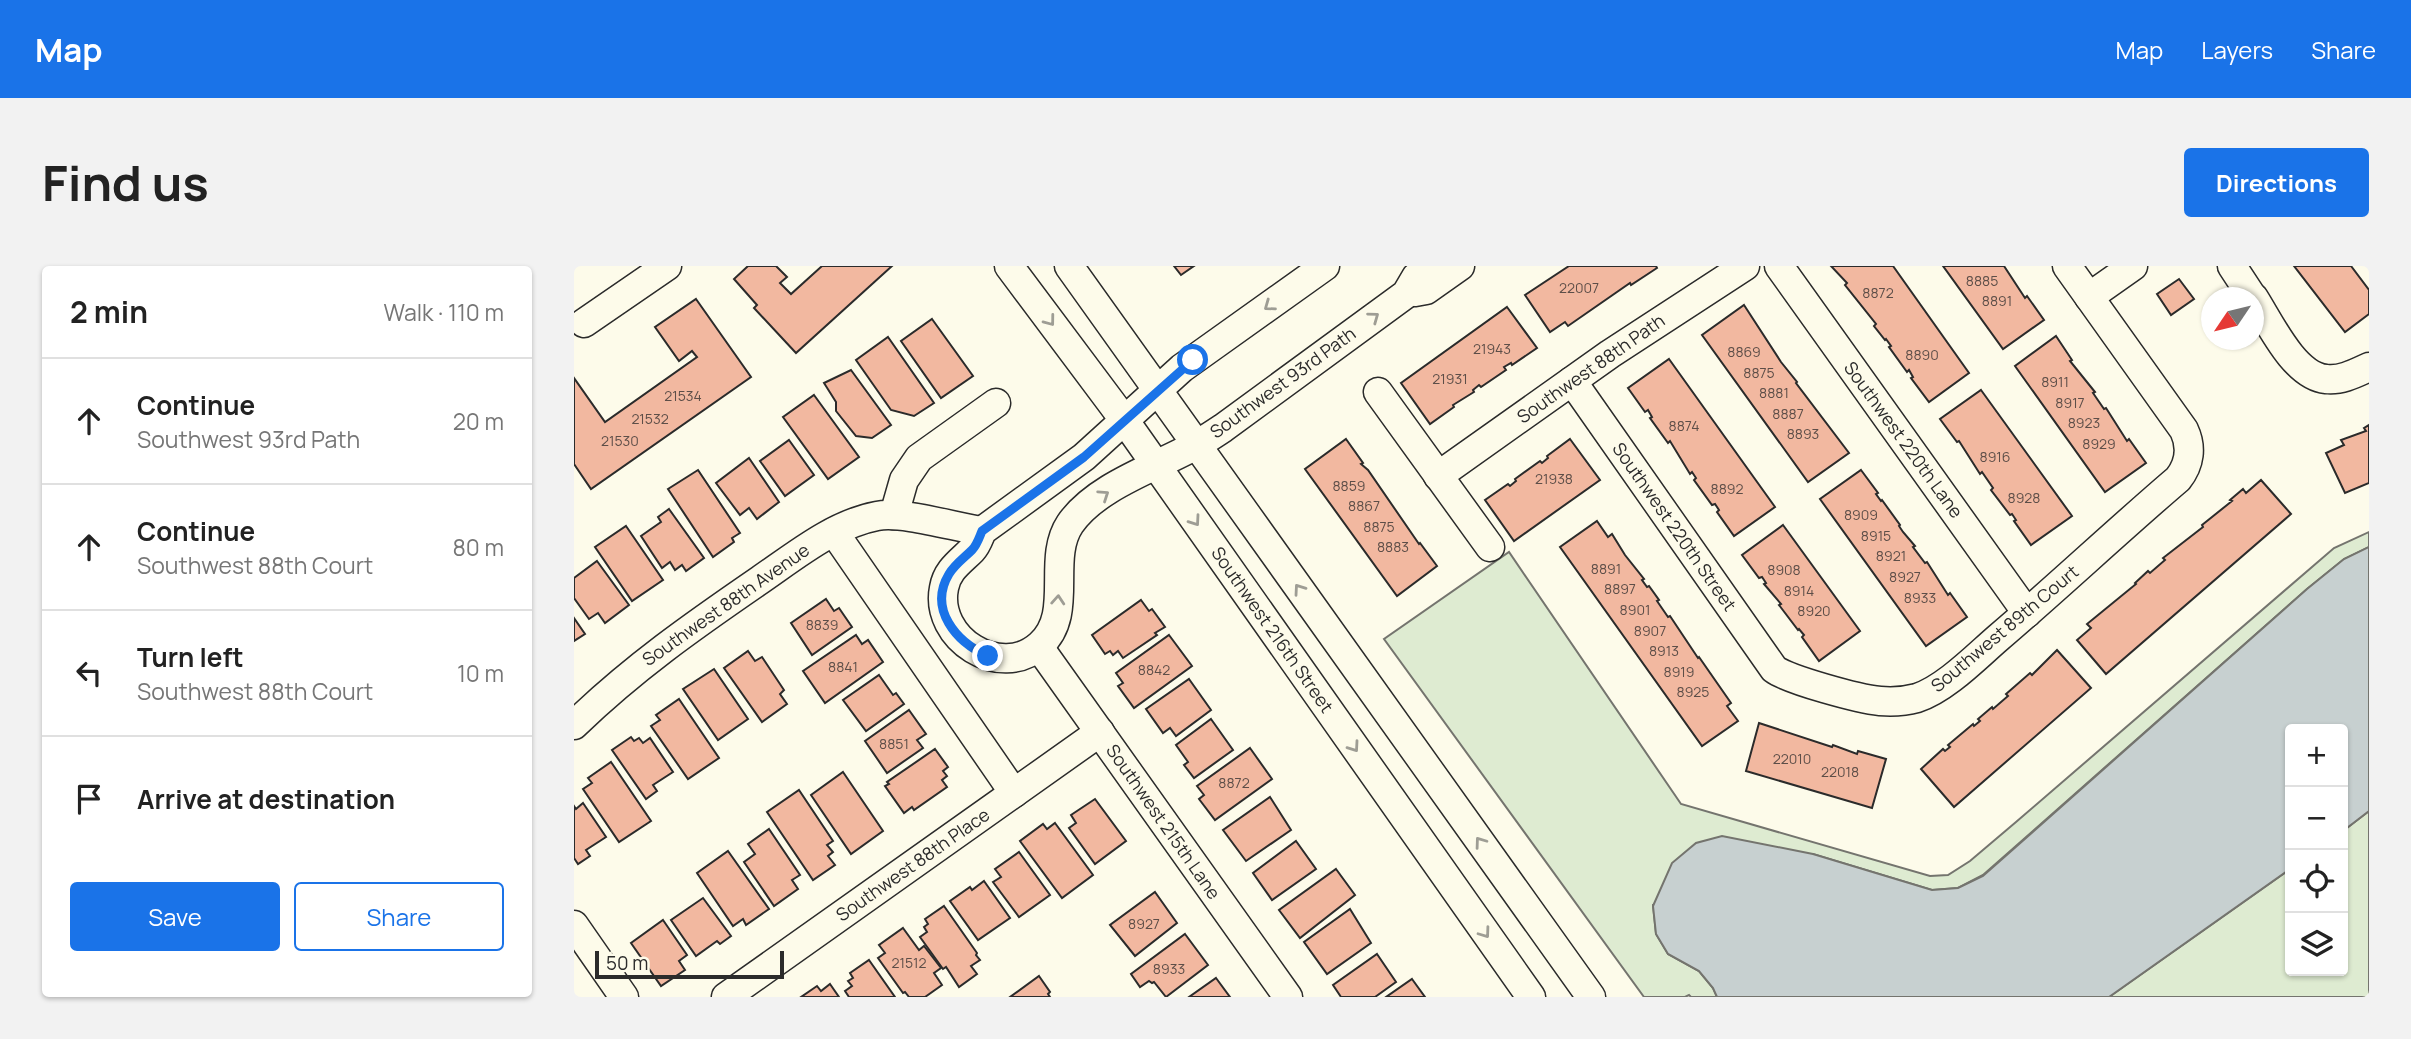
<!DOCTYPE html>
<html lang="en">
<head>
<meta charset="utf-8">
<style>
	:root { --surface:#fff; --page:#f2f2f2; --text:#222; --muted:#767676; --line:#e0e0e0; --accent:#1a73e8 }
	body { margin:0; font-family:Manrope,sans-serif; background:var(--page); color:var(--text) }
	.controls { position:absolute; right:21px; bottom:21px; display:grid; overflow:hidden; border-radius:7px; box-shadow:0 2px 5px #0004 }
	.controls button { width:63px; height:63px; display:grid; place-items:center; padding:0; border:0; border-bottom:2px solid var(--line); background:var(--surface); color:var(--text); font:35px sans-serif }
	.compass { position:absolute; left:1627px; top:21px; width:63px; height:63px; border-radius:50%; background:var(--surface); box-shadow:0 2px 5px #0004; rotate:235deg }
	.scale { position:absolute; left:21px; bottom:18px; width:189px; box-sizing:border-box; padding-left:7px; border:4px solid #2b2b2b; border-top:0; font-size:19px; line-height:24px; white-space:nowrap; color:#2b2b2b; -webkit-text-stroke:5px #fdfbea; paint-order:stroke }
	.stop { position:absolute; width:21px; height:21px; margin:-16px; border:5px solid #1a73e8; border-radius:50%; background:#fff }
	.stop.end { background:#1a73e8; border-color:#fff; box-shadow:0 2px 7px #0008 }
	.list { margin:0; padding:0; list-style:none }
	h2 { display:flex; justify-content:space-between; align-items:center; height:91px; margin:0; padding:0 28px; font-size:30px }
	h2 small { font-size:23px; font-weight:400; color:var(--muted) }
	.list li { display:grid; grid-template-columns:46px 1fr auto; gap:21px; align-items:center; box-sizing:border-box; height:126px; padding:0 28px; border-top:2px solid var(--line) }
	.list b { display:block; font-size:26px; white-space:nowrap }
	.list p { margin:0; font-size:23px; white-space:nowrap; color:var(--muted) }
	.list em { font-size:23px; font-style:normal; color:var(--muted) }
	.actions { display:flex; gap:14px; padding:21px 28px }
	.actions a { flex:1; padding:16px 0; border:2px solid var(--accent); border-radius:7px; text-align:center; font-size:24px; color:var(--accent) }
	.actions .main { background:var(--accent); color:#fff }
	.icon { flex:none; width:38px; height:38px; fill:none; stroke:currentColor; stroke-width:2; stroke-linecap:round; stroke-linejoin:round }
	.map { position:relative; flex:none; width:1795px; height:731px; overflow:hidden; border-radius:7px }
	header { display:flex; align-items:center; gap:42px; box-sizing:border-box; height:98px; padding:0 35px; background:var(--accent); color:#fff }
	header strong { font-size:33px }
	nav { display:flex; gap:38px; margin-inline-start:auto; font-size:24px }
	.intro { display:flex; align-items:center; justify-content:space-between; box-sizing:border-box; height:168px; padding:0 42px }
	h1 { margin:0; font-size:49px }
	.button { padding:18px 32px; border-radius:7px; background:var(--accent); color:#fff; font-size:24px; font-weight:700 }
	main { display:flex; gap:42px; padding:0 42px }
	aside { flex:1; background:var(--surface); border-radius:7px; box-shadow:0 2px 5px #0004 }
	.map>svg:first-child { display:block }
	.green { fill:#deebd1; stroke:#74746e; stroke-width:2 }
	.water { fill:#c7d0d0; stroke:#74746e; stroke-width:2 }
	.building { fill:#f2b8a0; stroke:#2b2b2b; stroke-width:2 }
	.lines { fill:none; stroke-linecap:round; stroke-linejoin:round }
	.minor-casing { stroke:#2b2b2b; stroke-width:31 }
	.minor { stroke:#fdfbea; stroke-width:28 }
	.oneway { stroke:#9e9d94 }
	.route { stroke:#1a73e8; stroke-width:9 }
	.labels { text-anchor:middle; stroke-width:5; stroke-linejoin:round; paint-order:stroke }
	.number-label { font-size:14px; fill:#5d4e48 }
	.street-label { font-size:18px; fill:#2b2b2b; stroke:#fdfbea }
</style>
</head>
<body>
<header>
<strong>Map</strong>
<nav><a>Map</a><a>Layers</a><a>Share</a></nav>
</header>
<div class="intro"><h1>Find us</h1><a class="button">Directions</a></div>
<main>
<aside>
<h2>2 min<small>Walk · 110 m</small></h2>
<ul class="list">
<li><svg class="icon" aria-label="ahead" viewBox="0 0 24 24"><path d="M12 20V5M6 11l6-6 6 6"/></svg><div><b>Continue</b><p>Southwest 93rd Path</p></div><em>20 m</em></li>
<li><svg class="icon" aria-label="ahead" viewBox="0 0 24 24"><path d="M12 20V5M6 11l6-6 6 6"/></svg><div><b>Continue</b><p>Southwest 88th Court</p></div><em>80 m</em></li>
<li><svg class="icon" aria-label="left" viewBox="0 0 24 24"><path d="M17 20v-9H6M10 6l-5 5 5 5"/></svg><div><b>Turn left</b><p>Southwest 88th Court</p></div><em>10 m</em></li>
<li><svg class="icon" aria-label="arrive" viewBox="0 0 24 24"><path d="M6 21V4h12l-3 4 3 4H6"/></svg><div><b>Arrive at destination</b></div></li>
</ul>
<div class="actions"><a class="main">Save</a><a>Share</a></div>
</aside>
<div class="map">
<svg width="1795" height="731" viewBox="0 0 1795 731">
	<rect width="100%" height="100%" fill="#fdfbea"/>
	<g class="green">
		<path d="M1795 266V281L1770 293 1733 323 1409 609 1384 622 1358 624 1239 588 1079 639 1082 668 1094 688 1125 705 1139 722 1143 731H1117L1115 729 1111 731H1070L810 373 935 286 1107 538 1356 610 1374 609 1396 595 1442 556 1760 282Z"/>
		<path d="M1795 545V731H1535L1716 603V705H1769V565Z"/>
	</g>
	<path class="water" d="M1795 281V545L1769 565V463H1716V603L1535 731H1143L1139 722 1125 705 1094 688 1082 668 1079 640 1098 597 1122 577 1148 570 1239 588 1358 624 1384 622 1409 610 1733 323 1770 293Z"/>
	<g class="building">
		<path d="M174 0H202L213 11 206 17 217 28 248 0H318L222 87 180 42 183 39 160 13Z"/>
		<path d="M600 0H620L607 9Z"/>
		<path d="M995 0H1082L1083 2 1057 19 1056 17 994 60 991 56 976 66 951 29Z"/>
		<path d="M1257 0H1319L1395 107 1355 136 1337 112 1339 111 1335 104 1333 106 1315 81 1317 80 1312 73 1311 74 1300 60 1302 58 1271 19 1273 17Z"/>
		<path d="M1369 0H1430L1451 32 1453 30 1470 54 1429 83Z"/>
		<path d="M1720 0H1777L1795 24V48L1771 66Z"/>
		<path d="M1605 13 1620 33 1597 49 1583 28Z"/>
		<path d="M122 33 177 111 17 223 0 198V112L31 156 123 91 118 85 105 95 81 61Z"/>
		<path d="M1170 39 1207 96 1223 116 1222 117 1275 187 1234 216 1128 69Z"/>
		<path d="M933 41 963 82 938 99 937 97 930 101 932 104 907 121 905 119 899 124 900 126 879 139 880 141 856 158 827 117Z"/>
		<path d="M358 53 399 110 367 132 327 75Z"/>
		<path d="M1482 70 1498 94 1496 95 1521 126 1519 127 1530 143 1532 142 1553 175 1555 173 1572 197 1531 226 1441 100Z"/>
		<path d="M314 71 360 137 340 150 317 144 282 94Z"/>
		<path d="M1095 93 1201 241 1160 270 1143 246 1145 244 1141 238 1138 239 1120 214 1122 212 1118 206 1116 208 1096 175 1094 177 1076 152 1078 151 1074 144 1071 146 1054 122Z"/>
		<path d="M277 104 317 159 298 172 282 170 262 145V136L250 117Z"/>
		<path d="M1407 124 1498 250 1457 279 1440 255 1442 254 1438 248 1436 249 1417 224 1419 222 1408 206 1406 208 1385 175 1383 176 1366 153Z"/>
		<path d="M240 129 285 191 254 213 209 151Z"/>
		<path d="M1795 159V217L1771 227 1752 187 1770 179 1767 174 1792 165 1790 162Z"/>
		<path d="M772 173 789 197 787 198 794 204 845 278 846 277 863 300 823 330 731 203Z"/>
		<path d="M996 173 1026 214 940 275 911 234 934 218 936 220 942 215 941 213 966 195 968 197 974 192 973 190Z"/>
		<path d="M215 174 240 209 211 230 186 195Z"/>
		<path d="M175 192 205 236 183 253 175 242 166 249 142 217Z"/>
		<path d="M124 204 166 267 158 272 160 276 139 291 94 223Z"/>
		<path d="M1287 204 1304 227 1302 228 1307 235 1308 234 1326 259 1325 260 1329 266 1341 280 1339 281 1351 297 1353 296 1374 329 1376 327 1393 351 1352 380 1246 233Z"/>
		<path d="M1687 214 1717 248 1532 408 1503 374 1517 362 1513 358 1562 318 1561 317 1574 305 1576 307 1591 294 1589 292 1629 261 1628 259 1658 235 1656 234 1669 223 1672 227Z"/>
		<path d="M95 243 130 292 112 305 108 299 101 304 96 296 88 302 67 270 87 256 84 251Z"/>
		<path d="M1023 255 1034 271 1038 268 1051 289 1070 313 1068 314 1073 321 1075 320 1085 334 1083 335 1094 351 1096 350 1124 392 1125 391 1157 437 1153 440 1164 455 1128 480 986 281Z"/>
		<path d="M1209 259 1286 365 1245 395 1228 371 1230 369 1225 363 1224 364 1205 339 1207 338 1190 318 1192 317 1188 311 1185 312 1168 289Z"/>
		<path d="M52 260 89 314 58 335 21 281Z"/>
		<path d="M23 295 55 339 31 357 24 347 15 353 0 332V312Z"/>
		<path d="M252 333 260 345 265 342 278 361 238 389 217 357Z"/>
		<path d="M567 334 575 345 578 343 591 361 581 367 583 369 549 392 544 385 539 389 536 385 531 388 518 369Z"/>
		<path d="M0 352 11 368 0 375Z"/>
		<path d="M282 369 288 378 294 374 309 396 251 437 229 405Z"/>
		<path d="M595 369 618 400 560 442 544 420 549 417 542 407Z"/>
		<path d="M1483 384 1517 422 1380 541 1347 503 1369 483 1371 485 1376 481 1374 479 1399 458 1400 460 1406 455 1404 453 1418 441 1419 443 1434 430 1432 428 1456 407 1458 409Z"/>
		<path d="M174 385 181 395 188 391 210 424 206 428 213 438 188 456 150 402Z"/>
		<path d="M140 403 174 453 144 474 109 423Z"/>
		<path d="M305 409 319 429 322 427 330 438 292 465 269 434Z"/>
		<path d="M615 413 637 444 602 470 596 462 589 467 572 443Z"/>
		<path d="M105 433 145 492 114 513 77 460 86 454 82 449Z"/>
		<path d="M335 444 352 468 343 474 349 482 313 507 291 475Z"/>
		<path d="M637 453 659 484 620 512 610 499 614 496 602 479Z"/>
		<path d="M1185 457 1258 481 1259 479 1283 488 1284 485 1312 493 1298 542 1172 505Z"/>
		<path d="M57 471 60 475 65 472 69 477 76 472 99 506 79 519 83 525 72 533 38 484Z"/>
		<path d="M676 482 698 513 641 554 625 533 630 529 623 520Z"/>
		<path d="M361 483 374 501 369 505 373 510 368 514 373 521 340 544 338 541 330 547 311 520 315 518 313 516Z"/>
		<path d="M37 496 77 555 45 576 9 523 18 517 14 512Z"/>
		<path d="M269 506 309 565 277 588 237 529Z"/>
		<path d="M225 524 259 575 253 579 259 586 254 590 261 599 239 614 193 546Z"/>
		<path d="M696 531 717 564 672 595 649 564Z"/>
		<path d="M521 533 552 575 521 598 495 562 502 557 497 549Z"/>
		<path d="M9 537 32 571 12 584 16 590 4 598 0 592V540L2 543Z"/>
		<path d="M481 557 519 609 488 632 446 575 469 558 473 563Z"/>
		<path d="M195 563 226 609 218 614 224 623 200 640 170 596 181 588 174 578Z"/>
		<path d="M722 575 742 603 698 634 679 607Z"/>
		<path d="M154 585 195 643 172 659 169 653 159 660 123 607Z"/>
		<path d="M445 586 476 629 445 651 419 616 427 611 421 603Z"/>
		<path d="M762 603 781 629 726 672 705 644Z"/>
		<path d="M410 615 436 652 404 674 376 635 396 621 398 624Z"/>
		<path d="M581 626 603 657 561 690 536 659Z"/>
		<path d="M129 632 157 670 146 678 143 675 122 690 97 654Z"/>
		<path d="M370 640 403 687 402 689 406 694 397 700 403 708 385 721 372 701 369 703 346 671 353 666 350 661 354 658 351 653Z"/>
		<path d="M776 643 797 677 753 708 730 676Z"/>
		<path d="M89 654 113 689 105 695 111 704 87 720 57 677Z"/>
		<path d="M329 662 345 684 350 680 367 702 360 707 368 719 351 731H335L331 726 329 727 304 692 311 687 305 679Z"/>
		<path d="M611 668 634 699 592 731 580 716 578 717 575 715 566 721 557 708Z"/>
		<path d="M803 688 822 716 801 731H767L759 719Z"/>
		<path d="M295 694 321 731H275L271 725 278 720 274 715 279 712 276 707Z"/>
		<path d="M465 710 476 726 474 728 476 731H436Z"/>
		<path d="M642 712 656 731H615Z"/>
		<path d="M838 713 851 731H812Z"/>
		<path d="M256 718 265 731H227L243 720 247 725Z"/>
	</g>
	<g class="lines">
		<g class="minor-casing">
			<g id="minor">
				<path d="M435 0 551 155 957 731"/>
				<path d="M495 0 1017 731"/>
				<path d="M751 0 608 102 510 191 408 265C405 272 403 279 398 284 386 296 373 304 370 322 360 372 426 415 466 379 501 348 472 294 496 258 522 220 583 201 622 179 631 174 640 168 649 162L832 28 842 11 857 0"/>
				<path d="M1205 0 1453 347"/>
				<path d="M1658 0 1679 32"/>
				<path d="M841 26 852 24 886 0"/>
				<path d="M1515 31 1559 0"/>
				<path d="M1680 32C1696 57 1720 110 1752 113 1767 115 1782 107 1795 101"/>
				<path d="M10 57 93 0"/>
				<path d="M998 115 1200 403C1215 414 1285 433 1306 435 1318 436 1332 435 1343 432 1371 423 1402 391 1424 372 1485 320 1543 265 1604 213 1616 198 1618 181 1610 164L1493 0"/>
				<path d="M804 126 916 281"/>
				<path d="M864 210 1036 88 1171 0"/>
				<path d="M320 249 330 214 345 192 422 137"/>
				<path d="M260 266 440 527"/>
				<path d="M465 381 714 731"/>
				<path d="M0 459C59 402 119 360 186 314 221 290 260 258 303 250 327 245 381 261 408 265"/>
				<path d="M0 659 50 731"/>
				<path d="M152 731 526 466"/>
			</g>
		</g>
		<use href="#minor" class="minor"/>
	</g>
	<defs><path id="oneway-chevron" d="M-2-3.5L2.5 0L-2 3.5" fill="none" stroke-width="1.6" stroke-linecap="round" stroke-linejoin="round" transform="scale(1.75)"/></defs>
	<g class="oneway">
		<use href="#oneway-chevron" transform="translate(695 40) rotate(144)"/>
		<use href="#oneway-chevron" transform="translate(800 51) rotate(-36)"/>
		<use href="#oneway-chevron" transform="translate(476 55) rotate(53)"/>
		<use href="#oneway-chevron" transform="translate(530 229) rotate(-34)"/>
		<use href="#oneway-chevron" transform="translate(621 255) rotate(55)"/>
		<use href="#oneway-chevron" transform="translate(725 323) rotate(-125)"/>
		<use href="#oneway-chevron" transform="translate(484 334) rotate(-86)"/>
		<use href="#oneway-chevron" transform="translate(780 481) rotate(55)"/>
		<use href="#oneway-chevron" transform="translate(906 576) rotate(-126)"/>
		<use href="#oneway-chevron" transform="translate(911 667) rotate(54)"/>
	</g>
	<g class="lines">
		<path class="route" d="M414 390C382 376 354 343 375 308 381 298 390 292 398 284 403 279 405 272 408 265L510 191 619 94"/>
	</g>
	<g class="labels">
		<g class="number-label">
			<text x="1408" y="20">8885</text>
			<text x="1005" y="27">22007</text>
			<text x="1304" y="32">8872</text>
			<text x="1423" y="40">8891</text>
			<text x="918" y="88">21943</text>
			<text x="1170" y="91">8869</text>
			<text x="1348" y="94">8890</text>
			<text x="1185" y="112">8875</text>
			<text x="876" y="118">21931</text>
			<text x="1481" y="121">8911</text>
			<text x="1200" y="132">8881</text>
			<text x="109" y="135">21534</text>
			<text x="1496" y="142">8917</text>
			<text x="1214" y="153">8887</text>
			<text x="76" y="158">21532</text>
			<text x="1510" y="162">8923</text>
			<text x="1110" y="165">8874</text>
			<text x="1229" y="173">8893</text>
			<text x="46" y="180">21530</text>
			<text x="1525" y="183">8929</text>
			<text x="1421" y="196">8916</text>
			<text x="980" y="218">21938</text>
			<text x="775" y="225">8859</text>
			<text x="1153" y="228">8892</text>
			<text x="1450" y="237">8928</text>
			<text x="790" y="245">8867</text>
			<text x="1287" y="254">8909</text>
			<text x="805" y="266">8875</text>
			<text x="1302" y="275">8915</text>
			<text x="819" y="286">8883</text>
			<text x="1317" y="295">8921</text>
			<text x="1032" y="308">8891</text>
			<text x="1210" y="309">8908</text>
			<text x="1331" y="316">8927</text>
			<text x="1046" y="328">8897</text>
			<text x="1225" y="330">8914</text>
			<text x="1346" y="337">8933</text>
			<text x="1061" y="349">8901</text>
			<text x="1240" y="350">8920</text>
			<text x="248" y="364">8839</text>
			<text x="1076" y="370">8907</text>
			<text x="1090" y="390">8913</text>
			<text x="269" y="406">8841</text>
			<text x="580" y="409">8842</text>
			<text x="1105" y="411">8919</text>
			<text x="1119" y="431">8925</text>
			<text x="320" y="483">8851</text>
			<text x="1218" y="498">22010</text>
			<text x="1266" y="511">22018</text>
			<text x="660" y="522">8872</text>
			<text x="570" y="663">8927</text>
			<text x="335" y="702">21512</text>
			<text x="595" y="708">8933</text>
		</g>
		<g class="street-label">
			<text transform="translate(1017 103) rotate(-35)" y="6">Southwest 88th Path</text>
			<text transform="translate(709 117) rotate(-36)" y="6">Southwest 93rd Path</text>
			<text transform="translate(1329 174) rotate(54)" y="6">Southwest 220th Lane</text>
			<text transform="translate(1100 261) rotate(55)" y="6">Southwest 220th Street</text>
			<text transform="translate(152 339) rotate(-35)" y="6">Southwest 88th Avenue</text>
			<text transform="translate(1431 363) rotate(-40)" y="6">Southwest 89th Court</text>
			<text transform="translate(698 364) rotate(55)" y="6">Southwest 216th Street</text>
			<text transform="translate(589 556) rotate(55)" y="6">Southwest 215th Lane</text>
			<text transform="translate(339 599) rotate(-35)" y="6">Southwest 88th Place</text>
		</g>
	</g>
</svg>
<div class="controls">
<button>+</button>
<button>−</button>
<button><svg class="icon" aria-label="locate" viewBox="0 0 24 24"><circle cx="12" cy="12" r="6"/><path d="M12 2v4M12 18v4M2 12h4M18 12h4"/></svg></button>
<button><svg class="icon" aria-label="layers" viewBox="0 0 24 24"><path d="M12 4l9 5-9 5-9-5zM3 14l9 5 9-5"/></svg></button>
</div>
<svg class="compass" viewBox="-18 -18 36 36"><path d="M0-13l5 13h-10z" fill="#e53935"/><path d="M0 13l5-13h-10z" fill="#767676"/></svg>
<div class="scale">50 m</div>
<div class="stop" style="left:619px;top:94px"></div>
<div class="stop end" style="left:414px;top:390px"></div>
</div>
</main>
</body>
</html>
